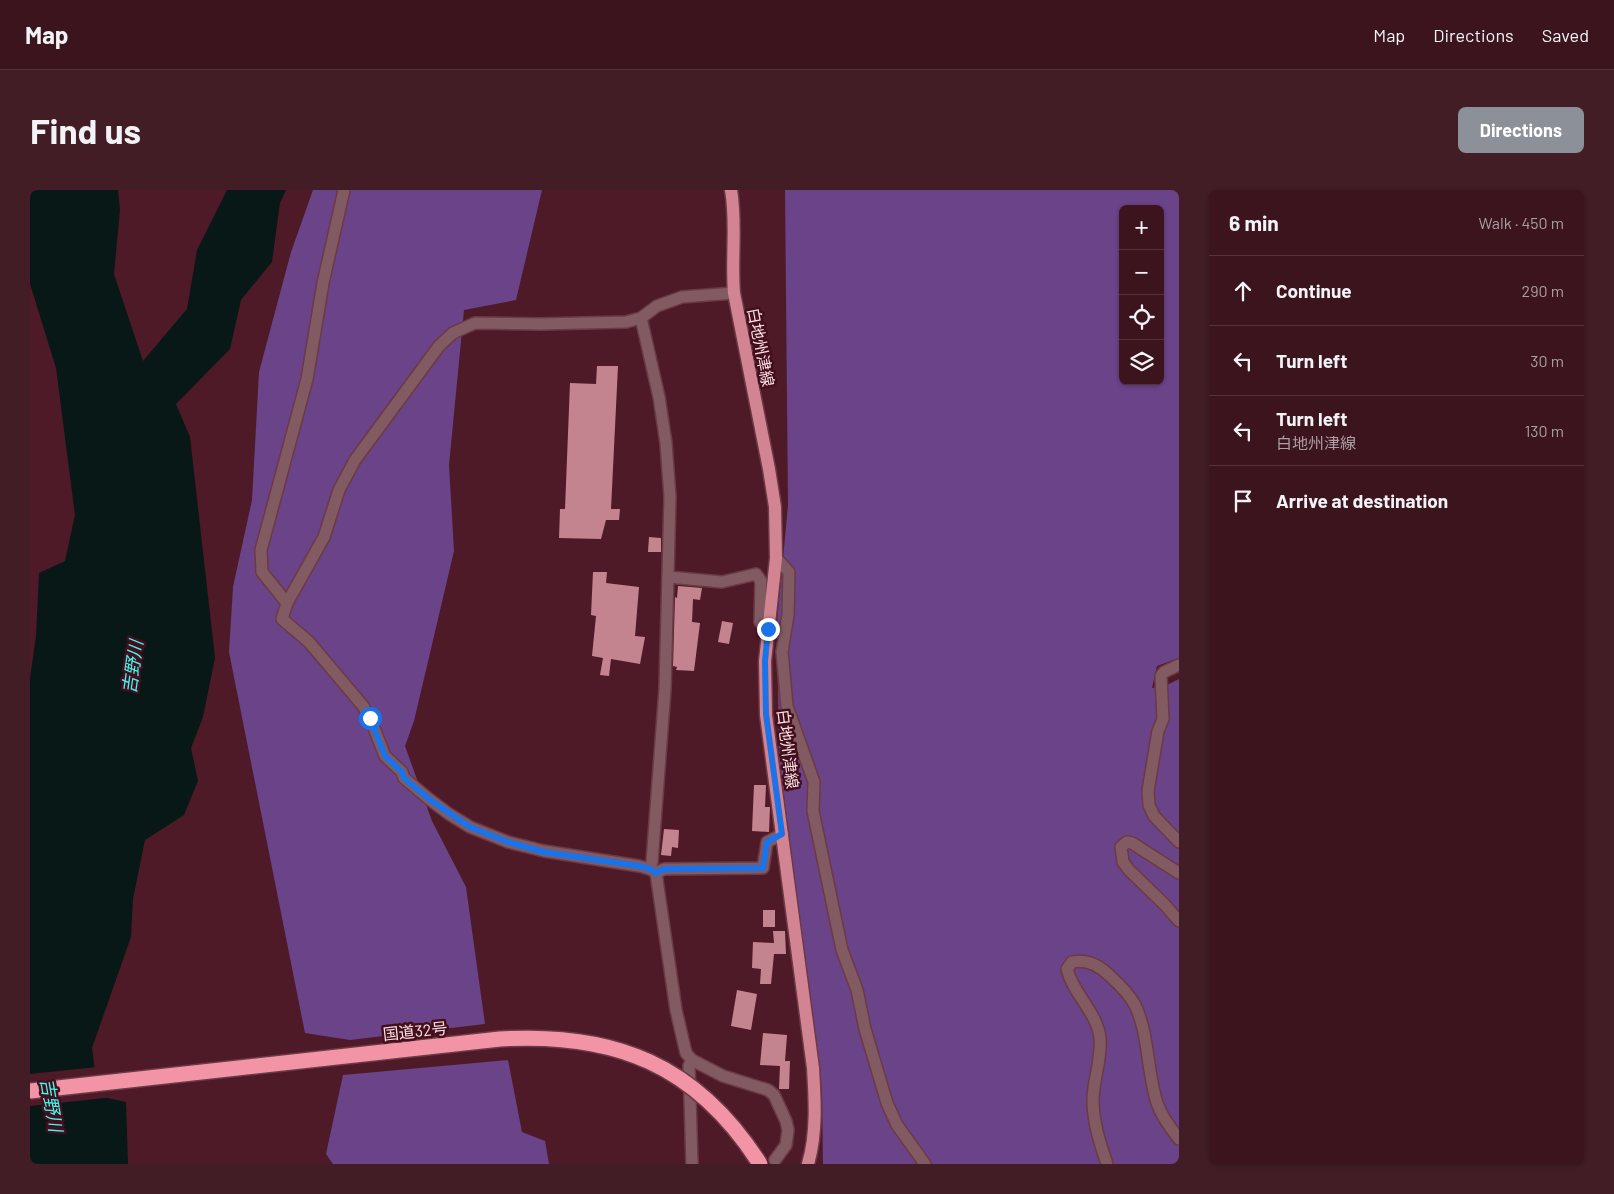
<!DOCTYPE html>
<html lang="en">
<head>
<meta charset="utf-8">
<style>
	:root { --surface:#3b141d; --page:#421d26; --text:#f1f3f6; --muted:#ac9ea4; --line:#54333b; --accent:#8c9099 }
	body { margin:0; font-family:Barlow,"Noto Sans JP",sans-serif; background:var(--page); color:var(--text) }
	.controls { position:absolute; right:15px; top:15px; display:grid; overflow:hidden; border-radius:8px; box-shadow:0 1px 4px #0004 }
	.controls button { width:45px; height:45px; display:grid; place-items:center; padding:0; border:0; border-bottom:1px solid var(--line); background:var(--surface); color:var(--text); font:25px sans-serif }
	.stop { position:absolute; width:15px; height:15px; margin:-11px; border:4px solid #1a73e8; border-radius:50%; background:#fff }
	.stop.end { background:#1a73e8; border-color:#fff; box-shadow:0 1px 5px #0008 }
	.list { margin:0; padding:0; list-style:none }
	h2 { display:flex; justify-content:space-between; align-items:center; height:65px; margin:0; padding:0 20px; font-size:21px }
	h2 small { font-size:16px; font-weight:400; color:var(--muted) }
	.list li { display:grid; grid-template-columns:32px 1fr auto; gap:15px; align-items:center; box-sizing:border-box; height:70px; padding:0 20px; border-top:1px solid var(--line) }
	.list b { display:block; font-size:19px; white-space:nowrap }
	.list p { margin:0; font-size:16px; white-space:nowrap; color:var(--muted) }
	.list em { font-size:16px; font-style:normal; color:var(--muted) }
	.icon { flex:none; width:28px; height:28px; fill:none; stroke:currentColor; stroke-width:2; stroke-linecap:round; stroke-linejoin:round }
	.map { position:relative; flex:none; width:1149px; height:974px; overflow:hidden; border-radius:8px }
	header { display:flex; align-items:center; gap:30px; box-sizing:border-box; height:70px; padding:0 25px; background:var(--surface); border-bottom:1px solid var(--line) }
	header strong { font-size:24px }
	nav { display:flex; gap:28px; margin-inline-start:auto; font-size:18px }
	.intro { display:flex; align-items:center; justify-content:space-between; box-sizing:border-box; height:120px; padding:0 30px }
	h1 { margin:0; font-size:35px }
	.button { padding:12px 22px; border-radius:8px; background:var(--accent); color:#fff; font-size:18px; font-weight:700 }
	main { display:flex; gap:30px; padding:0 30px }
	aside { flex:1; background:var(--surface); border-radius:8px; box-shadow:0 1px 4px #0004 }
	.map>svg:first-child { display:block }
	.forest { fill:#6a4388; fill-rule:evenodd }
	.water { fill:#071816 }
	.pier { fill:#4f1a27 }
	.building { fill:#c4848f }
	.lines { fill:none; stroke-linecap:round; stroke-linejoin:round }
	.minor-casing { stroke:#6b3a45; stroke-width:14 }
	.major-casing { stroke:#6b3a45; stroke-width:15 }
	.minor { stroke:#815b61; stroke-width:11 }
	.major { stroke:#d28492; stroke-width:12 }
	.highway-bridge-casing { stroke:#6b3a45; stroke-width:18; stroke-linecap:butt }
	.highway-bridge { stroke:#f294a5; stroke-width:15 }
	.route { stroke:#1a73e8; stroke-width:6 }
	.labels { text-anchor:middle; stroke-width:5; stroke-linejoin:round; paint-order:stroke }
	.street-label { font-size:16px; fill:#fce0e4; stroke:#430f1d }
	.water-label { font-size:18px; font-style:italic; fill:#3dfaee; stroke:#430f1d }
</style>
</head>
<body>
<header>
<strong>Map</strong>
<nav><a>Map</a><a>Directions</a><a>Saved</a></nav>
</header>
<div class="intro"><h1>Find us</h1><a class="button">Directions</a></div>
<main>
<div class="map">
<svg width="1149" height="974" viewBox="0 0 1149 974">
	<rect width="100%" height="100%" fill="#4f1a27"/>
	<g class="forest">
		<path d="M283 0H512L486 110 434 120 419 275 424 361 384 531 375 556 402 631 436 697 455 834 320 850 275 843 199 462 203 397 222 310 229 182 261 62Z"/>
		<path d="M755 0H1149V468L1127 476 1122 498 1137 495 1149 489V974H793L792 903 749 568 747 433 758 315ZM1093 19H1130V191H1093Z"/>
		<path d="M478 870 492 942 515 951 519 974H303L296 964 313 885Z"/>
	</g>
	<path class="water" d="M0 0H88L90 20 84 84 113 171 157 119 167 60 197 0H256L250 13 242 72 211 110 200 159 146 214 160 247 185 468 173 527 161 558 168 591 154 625 115 650 103 709 101 747 62 858 68 906 96 912 98 974H0V488L6 446 9 383 35 371 45 325 26 178 0 94Z"/>
	<path class="pier" d="M67 877 70 904 84 907 0 916V884Z"/>
	<g class="building">
		<path d="M567 176H588L581 319H590L589 330H576L571 349 529 348 530 319H535L540 193 566 194Z"/>
		<path d="M619 347 631 348V362H618Z"/>
		<path d="M563 382H577L576 393 609 397 605 446 615 447 610 474 581 469 579 486 570 485 573 468 562 466 566 426 561 425Z"/>
		<path d="M648 396 672 398 670 410 663 409 662 432 670 433 664 481 646 480 647 477 643 476 645 407 647 408Z"/>
		<path d="M692 431 703 433 699 454 688 452Z"/>
		<path d="M724 595H736L735 617H740L739 642 722 641Z"/>
		<path d="M634 639 649 640 648 658 642 657 641 666 631 665Z"/>
		<rect x="733" y="720" width="12" height="17"/>
		<path d="M743 741H755L756 764H744L741 794H730L731 779 722 778 723 752 744 753Z"/>
		<path d="M707 800 727 804 721 840 701 836Z"/>
		<path d="M733 843 757 845 755 871H760L759 899H749L750 876 730 875Z"/>
	</g>
	<g class="lines">
		<g class="minor-casing">
			<g id="minor">
				<path d="M611 128 629 207 636 253 640 307 635 499 622 672 620 679"/>
				<path d="M746 368 759 382 758 425 752 462 757 516 784 592 783 621 812 760 827 800 835 839 857 913 867 935 895 974"/>
				<path d="M638 387 692 392 726 384 731 391 730 432 737 439"/>
				<path d="M257 413 232 382 231 360 277 189 293 93 314 0"/>
				<path d="M1149 475 1134 482 1131 486 1133 529 1128 541 1118 601 1119 615 1124 626 1149 652"/>
				<path d="M626 683 620 679 609 676 514 661 478 652 440 637 419 624 399 609 374 588 372 582 355 566 340 528 333 516 279 452 252 429 257 413 294 347 309 300 325 270 409 156 423 143 445 133 510 134 596 132 611 128 627 116 652 107 704 103"/>
				<path d="M626 683 646 820 656 863 662 870 693 886 738 900 744 905 756 931 758 940 756 955 745 970"/>
				<path d="M626 683 634 679 733 678 737 652 753 644"/>
				<path d="M1149 683 1102 653 1097 652 1091 657 1093 672 1099 680 1135 715 1149 731"/>
				<path d="M662 870 659 876 662 974"/>
				<path d="M1077 974C1070 953 1063 933 1063 910 1063 890 1072 869 1070 848 1067 822 1043 804 1037 779L1042 772C1057 769 1070 776 1080 786 1090 795 1099 804 1105 815 1119 844 1117 882 1127 913 1132 927 1140 937 1149 949"/>
			</g>
		</g>
		<g class="major-casing">
			<path id="major" d="M701 0C707 34 701 68 704 103L739 279 745 317 746 368 735 471 736 525 783 878C785 910 787 943 778 974"/>
		</g>
		<use href="#minor" class="minor"/>
		<use href="#major" class="major"/>
		<g class="highway-bridge-casing">
			<path id="highway-bridge" d="M0 901 470 849C585 842 667 875 730 974"/>
		</g>
		<use href="#highway-bridge" class="highway-bridge"/>
	</g>
	<g class="lines">
		<path class="route" d="M340 528 355 566 372 582 374 588 399 609 440 637 478 652 514 662 609 676 620 679 626 683 634 679 733 678 737 652 752 644 736 524 735 471 738 439"/>
	</g>
	<g class="labels">
		<g class="street-label">
			<text transform="translate(731 157) rotate(79)" y="6">白地州津線</text>
			<text transform="translate(758 559) rotate(83)" y="6">白地州津線</text>
			<text transform="translate(385 841) rotate(-6)" y="6">国道32号</text>
		</g>
		<g class="water-label">
			<text transform="translate(103 477) rotate(-82)" y="6">吉野川</text>
			<text transform="translate(21 915) rotate(80)" y="6">吉野川</text>
		</g>
	</g>
</svg>
<div class="controls">
<button>+</button>
<button>−</button>
<button><svg class="icon" aria-label="locate" viewBox="0 0 24 24"><circle cx="12" cy="12" r="6"/><path d="M12 2v4M12 18v4M2 12h4M18 12h4"/></svg></button>
<button><svg class="icon" aria-label="layers" viewBox="0 0 24 24"><path d="M12 4l9 5-9 5-9-5zM3 14l9 5 9-5"/></svg></button>
</div>
<div class="stop" style="left:340px;top:528px"></div>
<div class="stop end" style="left:738px;top:439px"></div>
</div>
<aside>
<h2>6 min<small>Walk · 450 m</small></h2>
<ul class="list">
<li><svg class="icon" aria-label="ahead" viewBox="0 0 24 24"><path d="M12 20V5M6 11l6-6 6 6"/></svg><div><b>Continue</b></div><em>290 m</em></li>
<li><svg class="icon" aria-label="left" viewBox="0 0 24 24"><path d="M17 20v-9H6M10 6l-5 5 5 5"/></svg><div><b>Turn left</b></div><em>30 m</em></li>
<li><svg class="icon" aria-label="left" viewBox="0 0 24 24"><path d="M17 20v-9H6M10 6l-5 5 5 5"/></svg><div><b>Turn left</b><p>白地州津線</p></div><em>130 m</em></li>
<li><svg class="icon" aria-label="arrive" viewBox="0 0 24 24"><path d="M6 21V4h12l-3 4 3 4H6"/></svg><div><b>Arrive at destination</b></div></li>
</ul>
</aside>
</main>
</body>
</html>
